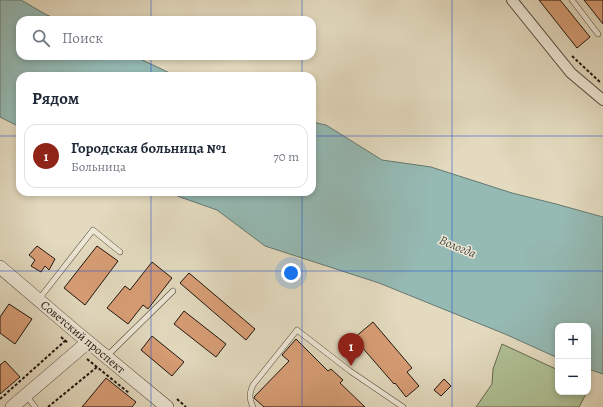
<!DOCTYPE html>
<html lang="ru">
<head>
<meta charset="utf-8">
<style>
	:root { --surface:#fff; --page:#f2f2f3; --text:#1f2937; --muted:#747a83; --line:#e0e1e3; --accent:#8f2418 }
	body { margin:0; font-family:Alegreya,serif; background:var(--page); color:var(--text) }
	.controls { position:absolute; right:12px; bottom:12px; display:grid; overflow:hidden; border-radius:8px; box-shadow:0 2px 6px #0003 }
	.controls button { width:36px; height:36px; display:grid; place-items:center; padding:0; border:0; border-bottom:1px solid var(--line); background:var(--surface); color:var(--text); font:20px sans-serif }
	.you { position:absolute; left:291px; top:273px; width:14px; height:14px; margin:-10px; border:3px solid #fff; border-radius:50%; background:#1a73e8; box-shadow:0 0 0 6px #1a73e833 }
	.badge { display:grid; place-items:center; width:26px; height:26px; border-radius:50%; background:var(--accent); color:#fff; font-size:13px; font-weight:700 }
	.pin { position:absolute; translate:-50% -33px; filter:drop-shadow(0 1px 2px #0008) }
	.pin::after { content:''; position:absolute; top:21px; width:14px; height:12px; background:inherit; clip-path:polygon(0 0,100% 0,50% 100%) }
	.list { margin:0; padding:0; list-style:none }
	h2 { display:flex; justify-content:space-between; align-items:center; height:52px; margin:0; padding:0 16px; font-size:17px }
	h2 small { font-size:13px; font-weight:400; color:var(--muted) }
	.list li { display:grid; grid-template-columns:26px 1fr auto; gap:12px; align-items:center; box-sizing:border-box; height:64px; margin:0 8px 8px; padding:0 8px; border:1px solid var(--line); border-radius:12px }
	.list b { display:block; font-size:15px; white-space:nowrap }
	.list p { margin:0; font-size:13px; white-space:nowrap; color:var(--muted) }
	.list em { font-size:13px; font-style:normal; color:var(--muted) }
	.icon { flex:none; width:22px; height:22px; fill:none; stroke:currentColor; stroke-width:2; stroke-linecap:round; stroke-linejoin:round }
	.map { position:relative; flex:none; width:603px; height:407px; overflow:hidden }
	.search { position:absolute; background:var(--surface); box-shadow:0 2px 6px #0003; left:16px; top:16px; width:300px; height:44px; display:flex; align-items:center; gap:10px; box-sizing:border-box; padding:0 14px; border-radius:12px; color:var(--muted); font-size:15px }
	.panel { position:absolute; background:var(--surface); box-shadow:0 2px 6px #0003; left:16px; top:72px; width:300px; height:124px; border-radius:12px }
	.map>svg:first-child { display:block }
	.green { fill:#afc195; stroke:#686a51 }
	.water { fill:#95bab4; stroke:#667871 }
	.building { fill:#d89e76; stroke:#20140d }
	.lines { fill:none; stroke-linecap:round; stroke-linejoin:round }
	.service-casing { stroke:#51463a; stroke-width:6 }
	.minor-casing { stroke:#51463a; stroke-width:12 }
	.tertiary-casing { stroke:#51463a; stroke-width:14 }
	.path { stroke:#20140d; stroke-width:2; stroke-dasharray:3 2; stroke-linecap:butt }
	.service { stroke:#ede7d5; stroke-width:5 }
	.minor { stroke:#ede7d5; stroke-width:10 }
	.tertiary { stroke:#ede7d5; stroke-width:13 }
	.grid { fill:none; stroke:#1d4ed8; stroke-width:1; stroke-opacity:0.55 }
	.labels { text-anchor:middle; stroke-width:3; stroke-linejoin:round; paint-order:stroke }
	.street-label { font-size:12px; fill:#20140d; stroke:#ede7d5 }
	.water-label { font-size:13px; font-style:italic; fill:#494e47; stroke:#ede7d5 }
</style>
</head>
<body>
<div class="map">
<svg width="603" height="407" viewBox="0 0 603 407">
	<rect width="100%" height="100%" fill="#e3dabf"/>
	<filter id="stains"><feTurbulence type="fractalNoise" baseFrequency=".005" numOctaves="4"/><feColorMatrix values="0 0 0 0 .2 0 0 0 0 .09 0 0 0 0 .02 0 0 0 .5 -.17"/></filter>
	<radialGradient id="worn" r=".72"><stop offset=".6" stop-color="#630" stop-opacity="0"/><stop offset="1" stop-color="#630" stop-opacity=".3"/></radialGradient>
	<path class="green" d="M502 344 558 370V392H587L579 407H476L492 384 493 369Z"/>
	<g class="water">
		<path d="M0 0H21L45 14 58 20H20V56H134L176 76H20V127L0 117Z"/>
		<path d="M312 122 326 125 382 160 431 167 512 193 556 204 603 217V374L588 369V326H558V358L505 334 379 283 265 246 217 210 180 197 169 192H312Z"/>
	</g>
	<g class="building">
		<path d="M539 0H560L590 37 577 48Z"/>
		<path d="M584 0H603V24Z"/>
		<path d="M37 246 55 259 49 270 45 266 41 272 31 266 35 260 29 255Z"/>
		<path d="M97 246 118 261 85 305 64 288Z"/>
		<path d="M152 262 172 278 148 309 143 305 128 324 107 308 125 286 130 290Z"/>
		<path d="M189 273 255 329 246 340 180 283Z"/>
		<path d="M9 304 32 319 15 344 0 333V317Z"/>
		<path d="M184 311 226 344 216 357 174 324Z"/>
		<path d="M373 322 412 368 407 372 419 386 406 397 395 383 394 384 354 338Z"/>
		<path d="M152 336 184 362 172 376 141 350Z"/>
		<path d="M296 339 328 371 331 369 343 380 340 383 365 407H264L254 398V397L289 361 282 355Z"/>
		<path d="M5 361 20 377 0 394V365Z"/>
		<path d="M106 378 136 402 132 407H82Z"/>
		<path d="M444 379 451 386 441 396 434 390Z"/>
	</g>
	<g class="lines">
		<g class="service-casing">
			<g id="service">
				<path d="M572 0 598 34"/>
				<path d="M39 299 93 230 120 252"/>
				<path d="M107 356 173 291"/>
				<path d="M26 395 35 407"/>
				<path d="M253 407C249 398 249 394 253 385L297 330 350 371 403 407"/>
			</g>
		</g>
		<g class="minor-casing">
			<path id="minor" d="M512 0 571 73 603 100"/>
		</g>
		<g class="tertiary-casing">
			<g id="tertiary">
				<path d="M0 267 75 331 167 407"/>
				<path d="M12 407 88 342"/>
			</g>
		</g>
		<g class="path">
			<path d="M572 56 601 83"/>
			<path d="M61 337 68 343"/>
			<path d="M87 359 129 393"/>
			<path d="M0 399 66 340"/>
			<path d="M177 399 186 407"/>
			<path d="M48 407 97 367"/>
		</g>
		<use href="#service" class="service"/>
		<use href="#minor" class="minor"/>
		<use href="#tertiary" class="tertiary"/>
	</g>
	<path class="grid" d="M151 0V20M302 0V20M452 0V407M151 56V76M302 56V76M0 136H20M312 136H603M151 192V407M302 192V407M0 271H603"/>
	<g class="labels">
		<g class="street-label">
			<text transform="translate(83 337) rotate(40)" y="4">Советский проспект</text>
		</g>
		<g class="water-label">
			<text transform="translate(458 246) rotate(23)" y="5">Вологда</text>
		</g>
	</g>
	<rect width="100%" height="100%" filter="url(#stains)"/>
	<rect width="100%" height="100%" fill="url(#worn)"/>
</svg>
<div class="controls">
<button>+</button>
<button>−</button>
</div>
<div class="you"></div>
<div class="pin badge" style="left:351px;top:366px">1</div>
<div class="search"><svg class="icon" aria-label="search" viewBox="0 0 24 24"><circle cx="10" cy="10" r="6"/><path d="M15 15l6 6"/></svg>Поиск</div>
<section class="panel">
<h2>Рядом<small></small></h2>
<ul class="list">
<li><span class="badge">1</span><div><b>Городская больница №1</b><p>Больница</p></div><em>70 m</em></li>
</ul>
</section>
</div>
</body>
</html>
